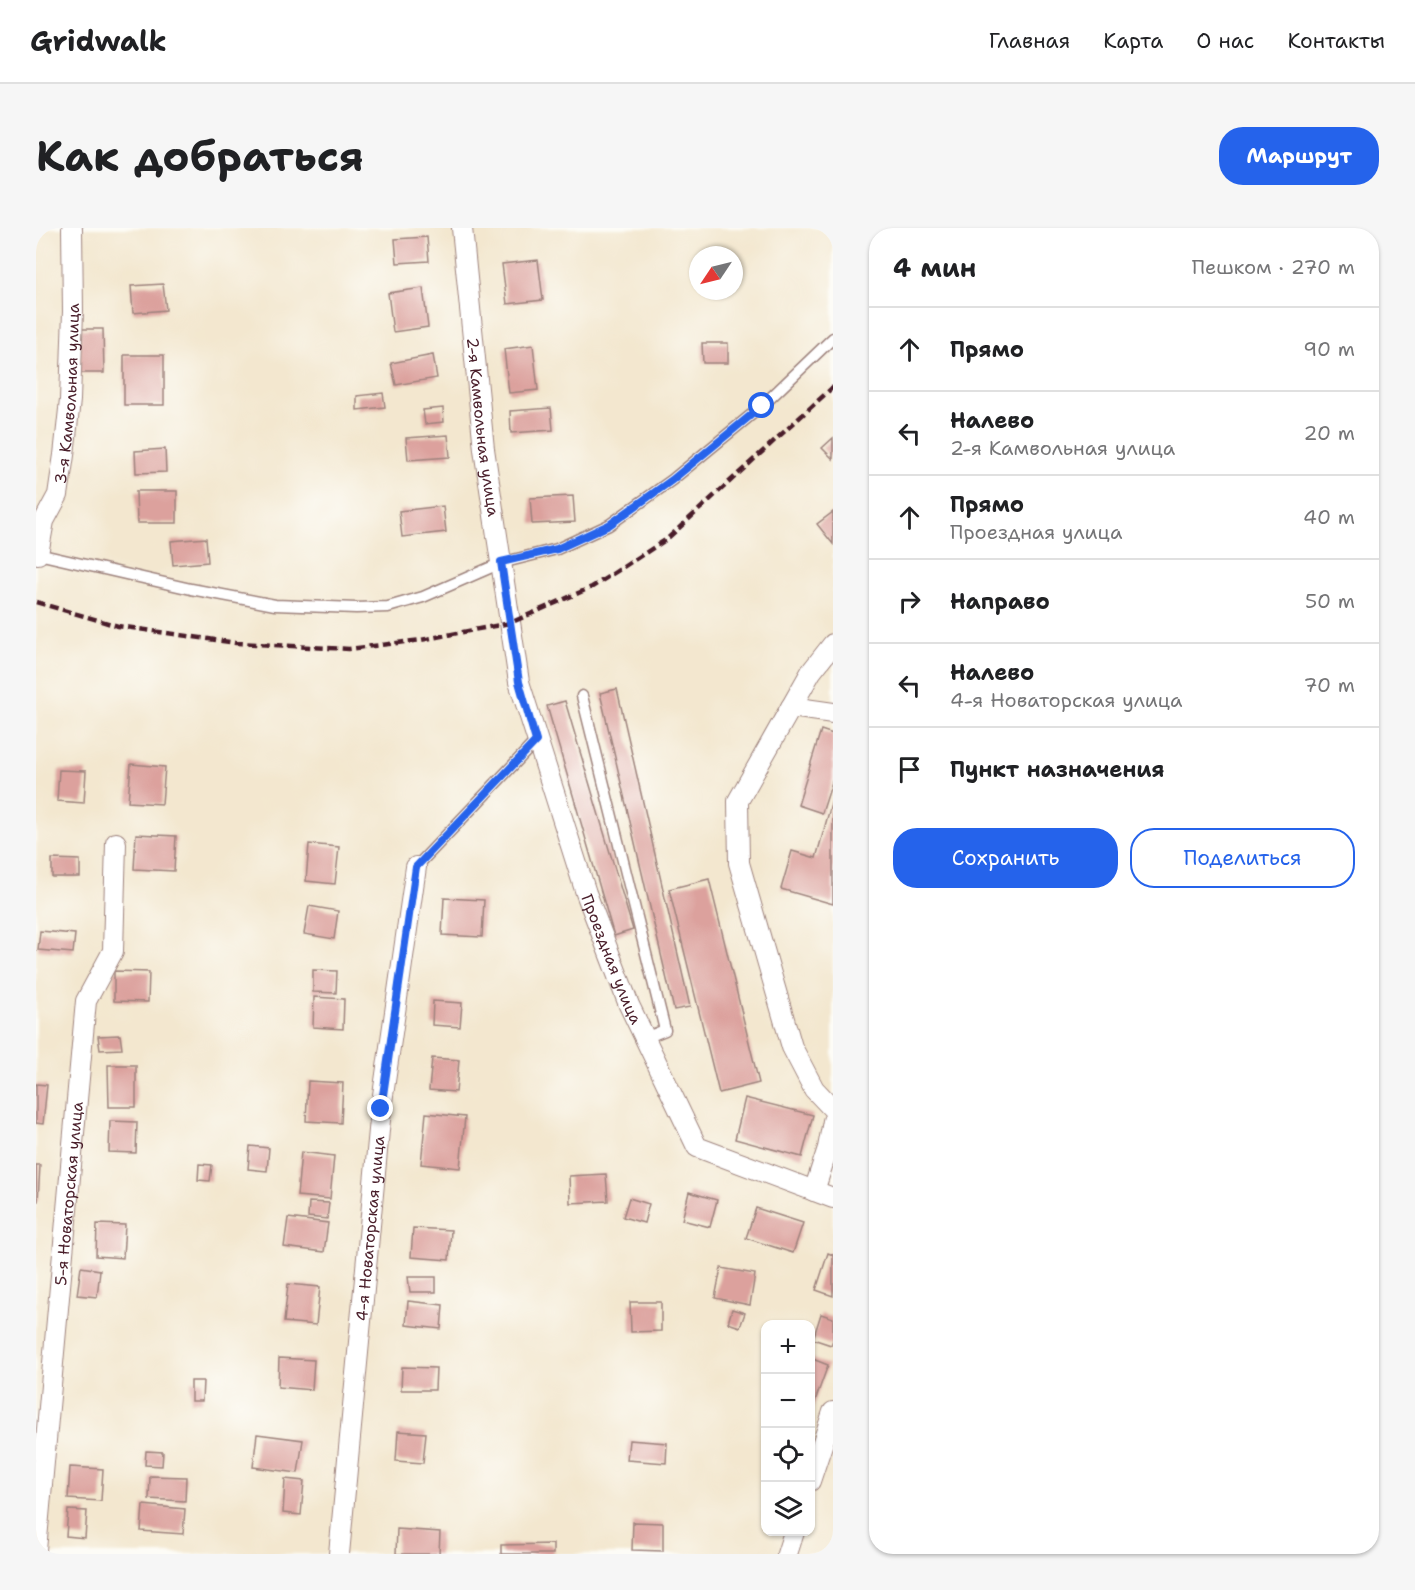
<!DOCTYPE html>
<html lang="ru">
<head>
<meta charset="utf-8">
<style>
	:root { --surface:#fff; --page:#f6f6f6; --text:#202124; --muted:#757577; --line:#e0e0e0; --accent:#2563eb }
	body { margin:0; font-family:"Shantell Sans",sans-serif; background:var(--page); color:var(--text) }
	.controls { position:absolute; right:18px; bottom:18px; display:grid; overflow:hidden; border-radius:12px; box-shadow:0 2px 4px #0004 }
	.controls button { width:54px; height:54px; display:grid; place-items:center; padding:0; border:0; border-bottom:2px solid var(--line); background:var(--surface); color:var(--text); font:30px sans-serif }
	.compass { position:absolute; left:653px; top:18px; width:54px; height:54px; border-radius:50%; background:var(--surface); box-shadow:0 2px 4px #0004; rotate:235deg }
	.stop { position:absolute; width:18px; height:18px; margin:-14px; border:4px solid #2563eb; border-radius:50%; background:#fff }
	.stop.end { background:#2563eb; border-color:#fff; box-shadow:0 2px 6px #0008 }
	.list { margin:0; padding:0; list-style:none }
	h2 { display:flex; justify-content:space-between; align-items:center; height:78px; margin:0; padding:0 24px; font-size:26px }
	h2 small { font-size:20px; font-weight:400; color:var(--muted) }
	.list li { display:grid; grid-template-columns:39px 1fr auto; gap:18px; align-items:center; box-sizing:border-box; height:84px; padding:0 24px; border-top:2px solid var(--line) }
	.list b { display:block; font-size:22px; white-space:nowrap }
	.list p { margin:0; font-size:20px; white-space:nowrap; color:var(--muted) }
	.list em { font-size:20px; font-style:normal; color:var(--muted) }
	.actions { display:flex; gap:12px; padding:18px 24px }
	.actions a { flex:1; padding:14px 0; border:2px solid var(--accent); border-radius:24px; text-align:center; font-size:21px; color:var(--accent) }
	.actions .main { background:var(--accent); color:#fff }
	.icon { flex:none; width:33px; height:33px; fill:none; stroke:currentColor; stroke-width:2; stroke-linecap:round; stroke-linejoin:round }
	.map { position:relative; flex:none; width:797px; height:1326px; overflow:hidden; border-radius:24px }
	header { display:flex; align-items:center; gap:36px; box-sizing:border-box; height:84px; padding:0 30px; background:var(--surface); border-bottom:2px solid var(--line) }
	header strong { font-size:28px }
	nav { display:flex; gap:33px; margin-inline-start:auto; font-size:21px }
	.intro { display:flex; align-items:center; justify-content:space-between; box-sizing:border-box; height:144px; padding:0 36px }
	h1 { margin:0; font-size:42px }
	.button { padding:15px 27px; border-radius:24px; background:var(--accent); color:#fff; font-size:21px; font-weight:700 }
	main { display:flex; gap:36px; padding:0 36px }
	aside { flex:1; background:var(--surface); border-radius:24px; box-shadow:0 2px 4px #0004 }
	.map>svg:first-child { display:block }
	.building { fill:#dca19d }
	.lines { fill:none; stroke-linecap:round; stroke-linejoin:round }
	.lane-casing { stroke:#9e837d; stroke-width:13 }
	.street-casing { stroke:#9e837d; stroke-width:22 }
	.lane { stroke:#fff; stroke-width:10 }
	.street { stroke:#fff; stroke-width:20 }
	.rail { stroke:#4a1f2b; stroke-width:4.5; stroke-dasharray:9 4.5; stroke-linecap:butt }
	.route { stroke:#2563eb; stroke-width:8 }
	.labels { text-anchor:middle; stroke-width:6; stroke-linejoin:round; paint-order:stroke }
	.street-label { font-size:16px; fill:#4a1f2b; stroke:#fdfcf7 }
</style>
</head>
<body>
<header>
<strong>Gridwalk</strong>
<nav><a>Главная</a><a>Карта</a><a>О нас</a><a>Контакты</a></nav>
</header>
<div class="intro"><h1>Как добраться</h1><a class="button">Маршрут</a></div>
<main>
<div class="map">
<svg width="797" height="1326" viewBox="0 0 797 1326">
	<rect width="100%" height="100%" fill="#fdfcf7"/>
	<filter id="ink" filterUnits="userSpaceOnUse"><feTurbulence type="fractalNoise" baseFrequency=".0167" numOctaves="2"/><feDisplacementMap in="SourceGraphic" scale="12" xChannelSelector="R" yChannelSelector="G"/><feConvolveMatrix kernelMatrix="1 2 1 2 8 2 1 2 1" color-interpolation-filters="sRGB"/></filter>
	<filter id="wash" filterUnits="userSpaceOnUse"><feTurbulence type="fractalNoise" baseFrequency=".008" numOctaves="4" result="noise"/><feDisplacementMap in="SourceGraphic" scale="24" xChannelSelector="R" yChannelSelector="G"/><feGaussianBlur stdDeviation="1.35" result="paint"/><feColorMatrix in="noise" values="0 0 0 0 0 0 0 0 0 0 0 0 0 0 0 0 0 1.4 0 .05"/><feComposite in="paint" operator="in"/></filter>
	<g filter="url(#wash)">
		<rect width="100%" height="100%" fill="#f3e7cf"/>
		<g id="blocks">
			<g class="building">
				<path d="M391 9 393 33 361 35 359 11Z"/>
				<path d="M502 32 507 72 471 76 466 36Z"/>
				<path d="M127 56 130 82 97 85 95 58Z"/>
				<path d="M387 60 392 99 357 104 352 65Z"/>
				<path d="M45 101H67L68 145H43Z"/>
				<path d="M666 115H692V135H667Z"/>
				<path d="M497 117 502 162 473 165 468 121Z"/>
				<rect x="88" y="127" width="40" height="50"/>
				<path d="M397 127 401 150 360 157 355 135Z"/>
				<path d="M347 165 349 179 321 182V168Z"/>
				<path d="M407 180 408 194 389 196 387 182Z"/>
				<path d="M515 180 517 202 475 205 474 183Z"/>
				<path d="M412 207 414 229 372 232 370 210Z"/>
				<path d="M797 210V231L786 220Z"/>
				<path d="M129 221 130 244 100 245 99 223Z"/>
				<path d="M100 263H141V295H101Z"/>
				<path d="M537 268 539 294 496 296 494 270Z"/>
				<path d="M407 278 410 304 366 309 363 283Z"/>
				<path d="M797 284V316L781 296Z"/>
				<path d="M170 310 172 334 137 337 135 313Z"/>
				<path d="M581 461 654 779 638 782 564 465Z"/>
				<path d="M529 473 597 702 578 708 511 478Z"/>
				<path d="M785 502 797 506V551L786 585 762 577Z"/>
				<path d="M95 536 129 539 126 576 92 574Z"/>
				<path d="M23 542 50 543 48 575 21 573Z"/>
				<path d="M796 573H797V676L745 661 756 623 780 630Z"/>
				<path d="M100 606 140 608 138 643 98 641Z"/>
				<path d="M273 616 303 619 299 656 270 653Z"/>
				<path d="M16 631 44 632V649H16Z"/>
				<path d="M673 651 723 855 683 865 633 661Z"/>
				<path d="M408 670 448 672 446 709 406 707Z"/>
				<path d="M273 678 302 683 298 711 268 706Z"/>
				<path d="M4 703 39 706 37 725 2 722Z"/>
				<path d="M277 742 301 743 300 765 277 764Z"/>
				<path d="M78 743 113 744 112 774 78 773Z"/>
				<path d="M278 769 308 771 307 801 277 799Z"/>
				<path d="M397 773 426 775 424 799 396 797Z"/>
				<path d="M84 807 86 821 64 822 62 808Z"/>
				<path d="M396 830 423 832 420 864 393 862Z"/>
				<path d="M72 837H100V879H73Z"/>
				<path d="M272 853 307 855 305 895 270 893Z"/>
				<path d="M0 856 11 857 7 896 0 895Z"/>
				<path d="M709 870 777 887 766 929 699 911Z"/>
				<path d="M390 885 429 889 424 940 385 936Z"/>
				<path d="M74 893 101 894 100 925 73 924Z"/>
				<path d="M214 918 233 920 231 943 212 941Z"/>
				<path d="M265 924 298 928 294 971 261 968Z"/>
				<path d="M163 936 176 937 174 953 162 952Z"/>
				<path d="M0 937H4L2 973H0Z"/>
				<path d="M570 946 572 973 534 975 533 948Z"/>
				<path d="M653 964 681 972 674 999 646 992Z"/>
				<path d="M593 970 613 976 608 995 587 989Z"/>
				<path d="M273 974 293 975 291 991 272 989Z"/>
				<path d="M720 980 767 995 757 1025 710 1010Z"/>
				<path d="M252 990 292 995 288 1024 248 1019Z"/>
				<path d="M61 996 89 997 87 1030 60 1028Z"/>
				<path d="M377 1000 415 1002 413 1032 375 1029Z"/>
				<path d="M792 1025 797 1027V1068L780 1062Z"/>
				<path d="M45 1039 64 1042 61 1069 41 1067Z"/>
				<path d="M685 1040 719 1046 714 1077 679 1070Z"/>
				<path d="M372 1049H400V1064H374Z"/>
				<path d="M252 1056 284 1059 280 1097 248 1094Z"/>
				<path d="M372 1073 407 1077 405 1101 370 1097Z"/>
				<path d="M594 1074H625V1103L595 1104Z"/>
				<path d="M696 1081 709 1085 704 1099 692 1095Z"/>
				<path d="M785 1086 797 1090V1112L795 1117 777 1111Z"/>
				<path d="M243 1130 278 1132 276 1162 242 1159Z"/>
				<path d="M774 1130 792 1137 775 1184H774Z"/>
				<path d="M366 1139 400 1140 399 1162H365Z"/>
				<path d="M155 1153H167L166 1173H155Z"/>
				<path d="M362 1203 390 1205 387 1235 360 1233Z"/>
				<path d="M221 1206 267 1212 262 1245 217 1239Z"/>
				<path d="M593 1212 631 1215 630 1235 591 1232Z"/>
				<path d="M110 1223 127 1224 126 1238 109 1237Z"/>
				<path d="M34 1239 67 1241 65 1273 32 1271Z"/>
				<path d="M114 1248 150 1249 149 1273 113 1271Z"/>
				<path d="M249 1251 268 1253 265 1287 247 1285Z"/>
				<path d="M107 1277 149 1281 147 1306 105 1303Z"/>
				<path d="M32 1282 51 1283 49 1310 30 1308Z"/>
				<path d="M597 1294 627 1295V1323L596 1322Z"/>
				<path d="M361 1301 404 1304 403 1326H360Z"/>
				<path d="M517 1316V1326H465V1317Z"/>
			</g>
		</g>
	</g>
	<g filter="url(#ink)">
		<use href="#blocks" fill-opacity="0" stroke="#9e837d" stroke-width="1.5"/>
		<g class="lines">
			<g class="lane-casing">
				<g id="lane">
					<path d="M2 326 155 361 239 377 320 380 352 379 387 369 465 335 521 321 573 297 636 252 726 178 797 110"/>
					<path d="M546 468 629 802 609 810"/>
					<path d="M380 639 500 513"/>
				</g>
			</g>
			<g class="street-casing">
				<g id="street">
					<path id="s1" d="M426 0 448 221 483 454 550 665 593 777 661 919 797 970"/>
					<path id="s2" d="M2 326 8 293 22 267 28 227 34 172 37 83 36 0"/>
					<path d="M797 416 775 444 702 573 703 635 756 819 778 861 797 881"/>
					<path d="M755 479 797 485"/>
					<path d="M778 963 792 920 797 893"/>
					<path d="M774 1253 797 1184"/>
					<path id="s3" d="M0 1322 50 773 77 723 80 615"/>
					<path id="s4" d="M303 1326 345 881 380 639"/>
					<path d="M751 1326 758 1304"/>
				</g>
			</g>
			<use href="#lane" class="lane"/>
			<use href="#street" class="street"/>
			<path class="rail" d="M0 374 82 398 200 415 313 421 385 412 474 395 556 359 631 311 797 159"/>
		</g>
	</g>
	<g class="lines" filter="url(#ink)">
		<path class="route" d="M345 881 380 639 500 513 483 454 465 334 521 321 573 297 636 252 726 178"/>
	</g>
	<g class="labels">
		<g class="street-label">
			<text dy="6" stroke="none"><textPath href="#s2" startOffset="165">3-я Камвольная улица</textPath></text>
			<text dy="6" stroke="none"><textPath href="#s1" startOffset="200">2-я Камвольная улица</textPath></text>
			<text dy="6" stroke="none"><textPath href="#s1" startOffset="750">Проездная улица</textPath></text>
			<text dy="6" stroke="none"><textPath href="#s3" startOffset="358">5-я Новаторская улица</textPath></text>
			<text dy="6" stroke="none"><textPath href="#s4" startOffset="327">4-я Новаторская улица</textPath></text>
		</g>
	</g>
</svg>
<div class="controls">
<button>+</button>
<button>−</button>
<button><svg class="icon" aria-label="locate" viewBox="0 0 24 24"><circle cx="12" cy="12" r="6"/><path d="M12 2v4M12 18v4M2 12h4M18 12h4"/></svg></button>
<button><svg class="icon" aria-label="layers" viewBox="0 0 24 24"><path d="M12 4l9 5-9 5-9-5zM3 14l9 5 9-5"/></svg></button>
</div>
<svg class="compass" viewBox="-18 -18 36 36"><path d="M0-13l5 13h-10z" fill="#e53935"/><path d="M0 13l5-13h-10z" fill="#757577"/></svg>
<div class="stop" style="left:726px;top:178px"></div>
<div class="stop end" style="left:345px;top:881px"></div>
</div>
<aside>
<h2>4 мин<small>Пешком · 270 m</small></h2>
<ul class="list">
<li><svg class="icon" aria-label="ahead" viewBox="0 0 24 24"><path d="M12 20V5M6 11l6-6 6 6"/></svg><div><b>Прямо</b></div><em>90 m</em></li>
<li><svg class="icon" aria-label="left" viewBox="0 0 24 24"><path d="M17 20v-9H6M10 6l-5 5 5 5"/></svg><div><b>Налево</b><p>2-я Камвольная улица</p></div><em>20 m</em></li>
<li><svg class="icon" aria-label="ahead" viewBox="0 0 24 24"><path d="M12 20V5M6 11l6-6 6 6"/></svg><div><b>Прямо</b><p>Проездная улица</p></div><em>40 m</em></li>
<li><svg class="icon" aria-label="right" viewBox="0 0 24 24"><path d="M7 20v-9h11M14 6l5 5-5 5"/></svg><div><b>Направо</b></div><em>50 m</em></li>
<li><svg class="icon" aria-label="left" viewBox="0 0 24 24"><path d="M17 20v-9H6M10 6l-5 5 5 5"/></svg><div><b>Налево</b><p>4-я Новаторская улица</p></div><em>70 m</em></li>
<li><svg class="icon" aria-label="arrive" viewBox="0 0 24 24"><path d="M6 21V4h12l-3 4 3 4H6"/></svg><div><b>Пункт назначения</b></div></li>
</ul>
<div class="actions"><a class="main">Сохранить</a><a>Поделиться</a></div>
</aside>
</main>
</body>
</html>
